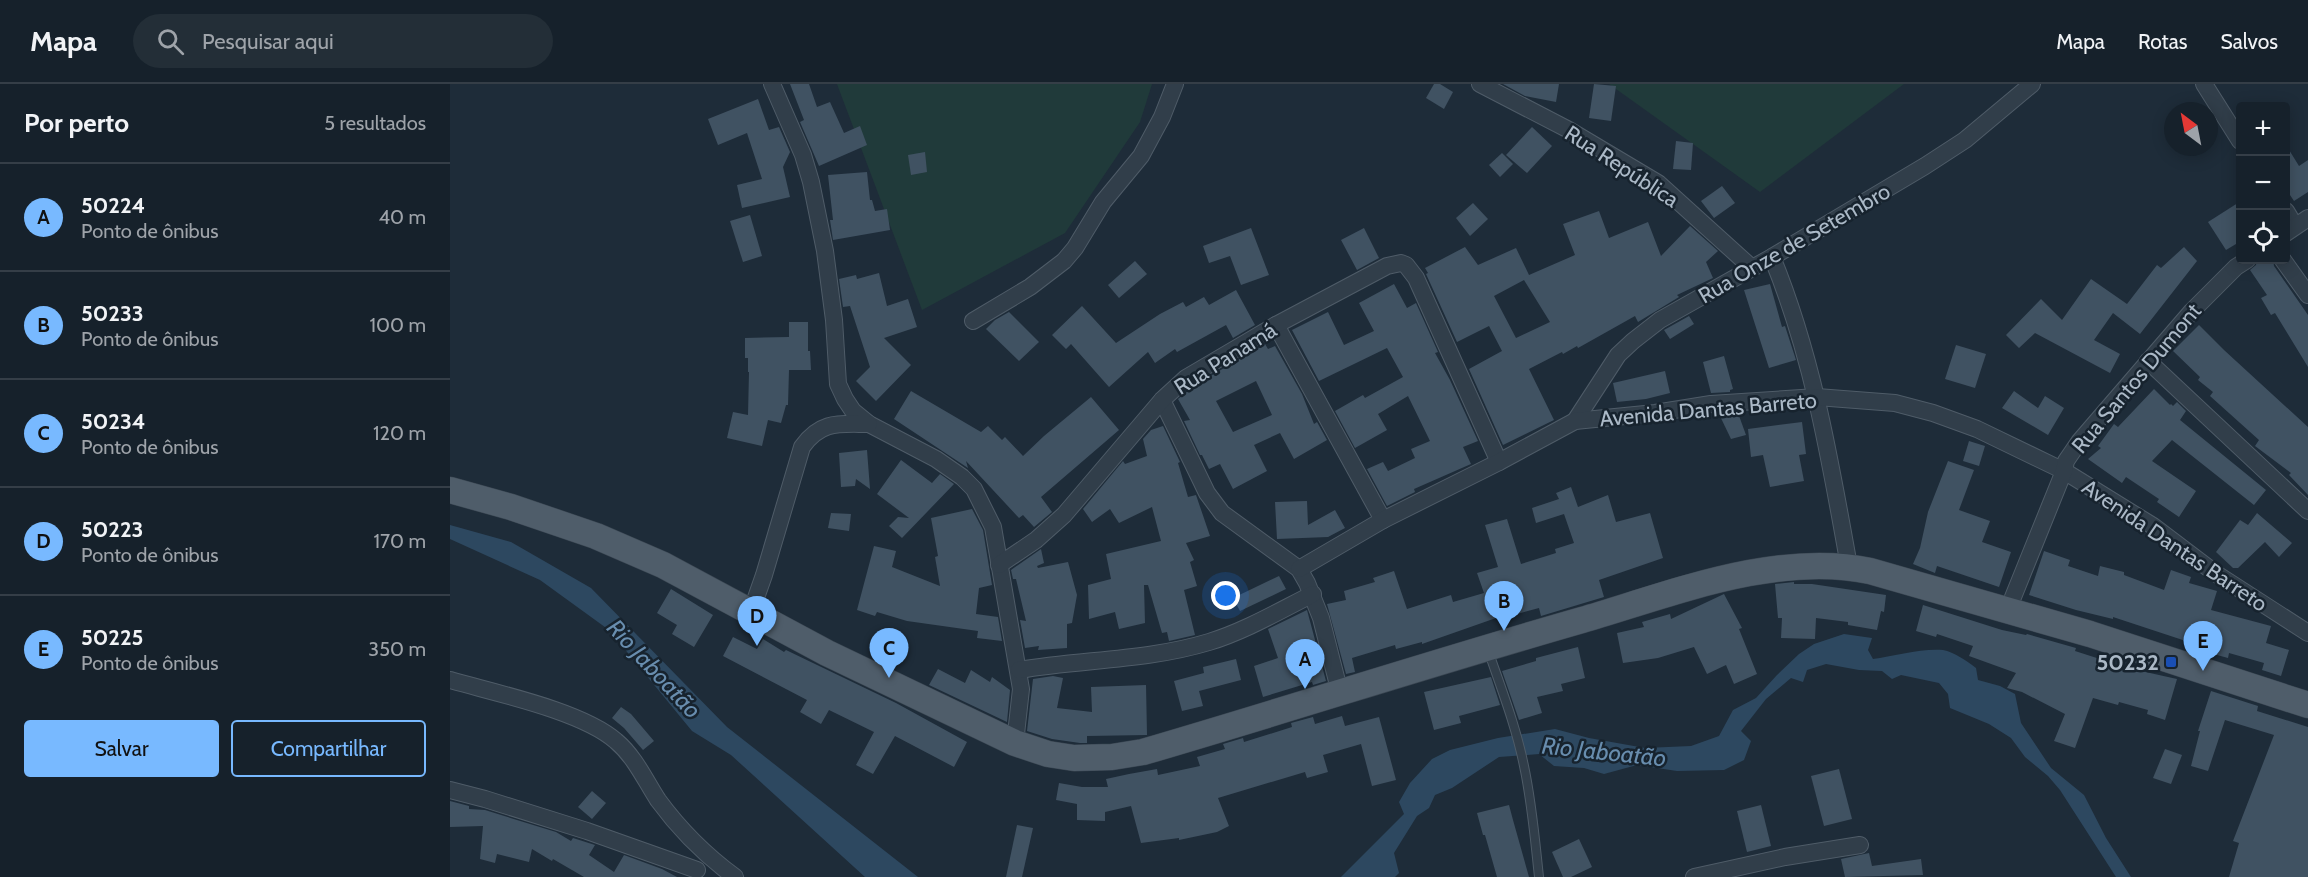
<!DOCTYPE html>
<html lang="pt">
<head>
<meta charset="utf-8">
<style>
	:root { --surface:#16212b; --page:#232e37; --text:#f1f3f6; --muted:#9ea3a9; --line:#353e47; --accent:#78b9ff }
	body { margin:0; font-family:Cabin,sans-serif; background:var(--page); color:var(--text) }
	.controls { position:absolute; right:18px; top:18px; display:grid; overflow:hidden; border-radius:6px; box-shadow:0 3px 15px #0003 }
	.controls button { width:54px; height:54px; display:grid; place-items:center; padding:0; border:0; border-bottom:2px solid var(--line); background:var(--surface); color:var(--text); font:30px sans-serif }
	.compass { position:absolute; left:1714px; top:18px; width:54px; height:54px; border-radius:50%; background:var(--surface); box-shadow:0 3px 15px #0003; rotate:328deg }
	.you { position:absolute; left:776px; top:512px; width:21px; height:21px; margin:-15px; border:4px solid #fff; border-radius:50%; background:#1a73e8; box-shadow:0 0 0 9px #1a73e833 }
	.badge { display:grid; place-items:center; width:39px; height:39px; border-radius:50%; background:var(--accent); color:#111; font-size:20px; font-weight:700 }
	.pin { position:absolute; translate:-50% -50px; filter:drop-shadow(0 2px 3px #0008) }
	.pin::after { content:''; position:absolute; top:32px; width:21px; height:18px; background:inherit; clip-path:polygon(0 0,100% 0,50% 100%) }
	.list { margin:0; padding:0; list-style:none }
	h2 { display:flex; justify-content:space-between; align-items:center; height:78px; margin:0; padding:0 24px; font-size:26px }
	h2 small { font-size:20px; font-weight:400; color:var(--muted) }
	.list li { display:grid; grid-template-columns:39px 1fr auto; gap:18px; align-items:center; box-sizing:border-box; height:108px; padding:0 24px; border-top:2px solid var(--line) }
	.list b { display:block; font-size:22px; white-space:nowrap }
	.list p { margin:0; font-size:20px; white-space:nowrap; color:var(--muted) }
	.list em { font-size:20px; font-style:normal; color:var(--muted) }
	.actions { display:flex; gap:12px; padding:18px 24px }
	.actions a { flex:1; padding:14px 0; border:2px solid var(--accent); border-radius:6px; text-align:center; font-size:21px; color:var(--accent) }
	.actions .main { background:var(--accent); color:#111 }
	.icon { flex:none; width:33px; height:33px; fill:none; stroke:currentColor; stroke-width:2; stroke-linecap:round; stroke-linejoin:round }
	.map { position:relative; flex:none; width:1858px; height:793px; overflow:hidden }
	header { display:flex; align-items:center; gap:36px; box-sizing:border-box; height:84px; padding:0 30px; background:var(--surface); border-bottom:2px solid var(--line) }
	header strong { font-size:28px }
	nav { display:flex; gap:33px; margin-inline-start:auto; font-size:21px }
	.search { width:420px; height:54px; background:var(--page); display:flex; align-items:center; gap:15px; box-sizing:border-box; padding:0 21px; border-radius:33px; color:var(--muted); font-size:22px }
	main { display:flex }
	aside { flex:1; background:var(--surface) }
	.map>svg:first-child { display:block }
	.green { fill:#203a3a }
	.water { fill:#2d4860 }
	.building { fill:#405262; fill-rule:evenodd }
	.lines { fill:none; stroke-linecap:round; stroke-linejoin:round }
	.lane-casing { stroke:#4f5c68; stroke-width:10 }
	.street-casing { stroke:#4f5c68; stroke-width:18 }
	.primary-casing { stroke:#3b4753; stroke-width:27 }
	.lane { stroke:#313e4a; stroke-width:8 }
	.street { stroke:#313e4a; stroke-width:16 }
	.primary { stroke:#4f5d6a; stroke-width:26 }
	.transit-dot { fill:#1a4fb4; stroke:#17232e; stroke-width:2 }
	.labels { text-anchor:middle; stroke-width:5; stroke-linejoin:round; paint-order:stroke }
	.street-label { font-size:22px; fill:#abb9c7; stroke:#17232e }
	.poi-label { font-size:22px; font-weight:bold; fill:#abb9c7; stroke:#17232e; text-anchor:end }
	.water-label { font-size:24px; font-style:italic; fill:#688dae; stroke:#17232e }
</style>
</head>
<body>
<header>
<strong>Mapa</strong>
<div class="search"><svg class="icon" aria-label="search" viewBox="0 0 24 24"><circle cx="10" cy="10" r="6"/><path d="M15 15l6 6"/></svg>Pesquisar aqui</div>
<nav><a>Mapa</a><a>Rotas</a><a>Salvos</a></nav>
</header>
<main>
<aside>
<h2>Por perto<small>5 resultados</small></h2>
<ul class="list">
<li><span class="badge">A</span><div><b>50224</b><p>Ponto de ônibus</p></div><em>40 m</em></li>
<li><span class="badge">B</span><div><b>50233</b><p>Ponto de ônibus</p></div><em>100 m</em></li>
<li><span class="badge">C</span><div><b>50234</b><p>Ponto de ônibus</p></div><em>120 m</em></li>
<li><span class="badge">D</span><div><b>50223</b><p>Ponto de ônibus</p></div><em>170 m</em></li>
<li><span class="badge">E</span><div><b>50225</b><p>Ponto de ônibus</p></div><em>350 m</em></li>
</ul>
<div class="actions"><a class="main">Salvar</a><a>Compartilhar</a></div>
</aside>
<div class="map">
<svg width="1858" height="793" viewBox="0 0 1858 793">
	<rect width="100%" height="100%" fill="#1e2c39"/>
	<g class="green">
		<path d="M387 0H702L690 38 615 149 472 226Z"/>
		<path d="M1159 0H1454L1310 108Z"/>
	</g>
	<g class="water">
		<path d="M0 441 61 458 141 504 277 643 468 793H415L281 671 242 647 159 546 90 496 0 455Z"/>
		<path d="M1394 550 1422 554 1418 566 1423 575C1443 572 1473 564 1493 566 1504 568 1517 577 1526 584L1528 596 1550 602 1565 610 1571 639 1601 684 1634 711 1656 754 1681 793H1666L1610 706 1598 692 1575 673 1561 654 1539 640 1500 624 1498 610 1489 599 1451 591 1442 595 1432 587 1409 586 1376 580 1357 586 1353 598 1341 594 1316 615 1291 647 1301 657 1294 676 1274 686 1227 687 1187 681 1154 690 1134 684 1104 682 1089 670 1049 673 1002 704 985 711 979 724 967 732 944 769 949 789 945 793H891L954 730 949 718 960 699 982 675 1000 666 1048 654 1105 645 1139 654 1195 664 1241 662 1269 652 1283 626 1306 614 1327 591 1349 570 1364 560Z"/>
	</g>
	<g class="building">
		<path d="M340 0H359L367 23 380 18 394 49 410 42 417 61 369 82 350 38 354 36Z"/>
		<path d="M984 0H990L1003 8 994 25 976 14Z"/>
		<path d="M1053 0H1109L1106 18 1075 12Z"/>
		<path d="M1144 0 1166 2 1161 37 1139 34Z"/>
		<path d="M308 15 319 46 329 43 340 68 333 83 340 113 292 124 287 101 312 95 297 49 268 61 258 35Z"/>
		<path d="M1082 43 1102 62 1077 89 1056 71Z"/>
		<path d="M1226 57 1243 59 1241 86 1223 85Z"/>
		<path d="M1836 61 1849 82 1858 76V108L1844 117 1836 105Z"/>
		<path d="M475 68 477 88 461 91 458 71Z"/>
		<path d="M1052 69 1063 80 1050 93 1039 81Z"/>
		<path d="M417 88 420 116H422L425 127 437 125 440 146 383 156 380 136H383L378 91Z"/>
		<path d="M1272 102 1285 119 1264 134 1251 117Z"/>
		<path d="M1791 117V157L1776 166 1758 138Z"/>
		<path d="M1023 119 1038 135 1020 152 1006 134Z"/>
		<path d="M1149 127 1159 154 1198 138 1211 172 1240 142 1268 167 1256 178 1263 194 1227 211 1229 213 1188 238 1185 232 1128 264 1127 262 1113 270 1112 268 1079 285 1104 336 1053 361 1019 285 1052 267 1039 242 1007 258 976 190 978 189 975 184 1015 163 1028 181 1066 164 1079 191 1125 171 1113 140ZM1074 196 1100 238 1066 254 1044 212Z"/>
		<path d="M300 131 312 172 293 178 280 137Z"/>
		<path d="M801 144 819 191 791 201 780 172 759 179 753 162Z"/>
		<path d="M914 144 929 174 907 186 891 156Z"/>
		<path d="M1734 163 1747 177 1690 250 1663 229 1644 256 1670 270 1660 289 1585 249 1569 264 1556 251 1591 215 1612 236 1641 195 1677 220 1707 181 1711 184Z"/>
		<path d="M1807 176H1823L1824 182 1858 231V283L1825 229 1821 231 1811 214 1817 211 1800 186 1806 181Z"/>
		<path d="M685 177 697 190 669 214 658 201Z"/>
		<path d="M429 189 437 222 458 215 467 243 434 254 461 281 426 317 406 297 420 283 400 222 393 223 389 195 406 191 407 195Z"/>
		<path d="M944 200 957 224 966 219 988 268 985 269 1000 296 1028 357 1013 363 1021 380 964 405 965 408 937 422 917 385 933 378 938 387 965 374 961 365 980 357 958 312 928 330 937 346 905 364 885 327 913 311 915 314 953 293 937 264 869 297 842 246 878 228 894 261 924 247 909 219Z"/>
		<path d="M1320 200 1332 243 1335 242 1346 276 1319 284 1294 206Z"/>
		<path d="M786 206 805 241 783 254 776 241 727 268 725 265 705 279 698 268 659 303 621 260 616 265 602 251 632 222 666 259 710 230 733 218 736 223 754 213 759 221Z"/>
		<path d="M559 228 589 258 569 277 536 245 545 236Z"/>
		<path d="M1239 232 1244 240 1220 255 1214 246Z"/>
		<path d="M339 238H358V267H360L361 286H339L338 321H336L331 339 318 336 312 362 277 354 283 328 298 331 299 288H298V274H295V254L339 253Z"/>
		<path d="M1749 241 1774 266 1858 343V411L1839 391 1841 389 1805 362 1809 356 1760 312 1763 308 1748 296 1750 293 1723 267Z"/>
		<path d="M815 260 818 265 825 262 852 310 864 340 867 338 877 356 844 375 830 349 804 361 817 387 783 405 770 380 759 385 752 371H750L734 337 740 336 728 315 747 300ZM806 297 822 331 783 348 766 317Z"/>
		<path d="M1506 261 1536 270 1525 304 1495 295Z"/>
		<path d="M1274 272 1283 305 1280 306V308L1261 309 1253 278Z"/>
		<path d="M1215 287 1220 309 1196 315 1167 318 1163 299Z"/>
		<path d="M1704 305 1720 321 1721 320 1723 322 1727 318 1736 327 1730 336 1816 406 1804 421 1722 356 1702 377 1746 407 1729 433 1707 418 1709 415 1676 393 1672 399 1638 375 1651 364 1648 362 1664 340 1668 343Z"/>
		<path d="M461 307 531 348 538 342 552 356 555 353 573 372 594 352 641 313 669 346 591 413 602 428 584 443 573 431 569 434 516 377 518 384 444 335Z"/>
		<path d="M1564 307 1588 324 1595 312 1614 324 1598 351 1552 324Z"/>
		<path d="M1288 329 1296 351 1281 355 1269 330Z"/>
		<path d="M1352 338 1356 370 1349 371 1354 397 1320 403 1313 371 1301 373 1298 345Z"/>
		<path d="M713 342 730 378 728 379 738 413 746 411 760 452 736 459 744 476 740 478 747 502 734 506 745 551 719 557 717 548 712 549 698 501H694L695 539 669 545 665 528 639 535 638 501 661 495 656 470 711 457 702 423 669 439 660 425 642 438 633 425 673 377 675 380 697 372 693 355 701 346Z"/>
		<path d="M1519 357 1535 362 1529 382 1513 377Z"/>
		<path d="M417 366 420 405 406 395 405 402 391 403 389 369Z"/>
		<path d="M451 376 482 399 490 390 504 400 452 454 439 442 448 433 459 434 427 410Z"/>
		<path d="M1498 377 1524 386 1509 426 1540 437 1532 458 1561 468 1549 503 1487 482 1485 489 1463 480 1470 464 1478 428Z"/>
		<path d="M1121 403 1128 423 1158 411 1166 438 1200 429 1213 474 1149 496 1154 513 1091 532 1089 524 1067 530 1066 527 972 560V558L946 565 945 561 902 574 905 588 896 590 877 520 896 516 894 507 925 498 923 494 944 487 957 525 1001 511 1003 518 1034 509 1027 489 1048 483 1035 441 1057 435 1071 480 1106 469 1105 465 1124 459 1114 430 1086 439 1082 424 1109 415 1106 409Z"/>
		<path d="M857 417 858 441 885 426 895 444 878 453 827 455 825 418Z"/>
		<path d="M522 425 533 446 542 501 529 504 526 530 548 533 552 557 527 554 528 547 457 537 427 528 425 532 407 526 424 462 446 467 442 483 490 502 485 473 488 472 481 434Z"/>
		<path d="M381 429 401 430 399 447 378 444Z"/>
		<path d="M1807 429 1842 459 1829 473 1815 458 1788 484H1783L1766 468 1790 436 1798 441Z"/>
		<path d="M591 465 594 479 587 482 588 484 618 478 627 511 622 539 617 540V564L588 566 589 562 575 564 570 536 576 537 566 495H563L561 486Z"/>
		<path d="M1594 467 1620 476 1618 482 1648 492 1650 482 1674 488V491L1714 506 1721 486 1741 493 1739 499 1767 507 1761 526 1821 542 1816 559 1839 566 1831 592 1812 586 1814 579 1779 569 1778 574 1756 568 1757 564 1663 533V535L1626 526 1579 511Z"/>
		<path d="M829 492 836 505 790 527 783 514Z"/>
		<path d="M1344 498V500H1362L1436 511 1434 528 1431 527 1427 546 1398 541V538L1366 534 1365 555 1331 554 1332 534H1328L1325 500Z"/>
		<path d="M221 505 263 531 244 563 222 550 227 541 207 529Z"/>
		<path d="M1274 510 1292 544 1289 545 1307 590 1284 600 1276 581 1257 590 1244 563 1208 574 1173 579 1167 549 1194 543 1192 538 1220 530 1221 535Z"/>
		<path d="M1473 521 1552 546 1576 551 1577 550 1626 564 1625 567 1653 576 1652 580 1681 588 1682 585 1727 595 1715 636 1697 630 1698 626 1669 618 1668 621 1643 614 1625 664 1604 657 1615 630 1572 608 1557 604 1566 589 1519 572 1523 562 1487 550 1486 553 1466 547Z"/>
		<path d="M857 526 876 597 863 601 862 598 813 613 804 582 828 574 818 545Z"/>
		<path d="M283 553 307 565 313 555 334 568 336 566 446 619 517 658 504 683 445 652 423 690 406 681 424 648 379 626 371 640 350 628 357 616 273 572Z"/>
		<path d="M1128 563 1135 594 1111 600 1113 607 1087 613 1092 629 1069 636 1052 587 1086 577V574Z"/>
		<path d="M786 575 791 596 749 607 753 622 732 627 724 597 754 589 753 583Z"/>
		<path d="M488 585 515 599 521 586 540 598 542 593 560 606 557 638 479 601Z"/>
		<path d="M603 592 613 594 607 624 642 628 641 603 696 601 697 651 637 652V659H630L602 655 577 647 583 595Z"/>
		<path d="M1041 593 1050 621 1009 632 1011 639 984 646 974 608Z"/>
		<path d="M1761 607 1808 622 1807 627 1858 643V793H1779L1789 759 1783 757 1824 651 1775 636 1758 687 1741 682 1750 647H1748Z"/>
		<path d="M171 623 181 630 204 657 193 666 174 644 162 634Z"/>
		<path d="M892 632 895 642 929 633 946 696 922 702 911 660 873 671 878 688 857 694 855 688 768 714 779 742 767 748 729 756V754L691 759 681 722 655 728V737L627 736V720L606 716 609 699 632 703H658L656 695 679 690 707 685 708 691 750 682 747 673 775 665 773 660 793 654 794 658 842 643 841 639 863 633 865 640Z"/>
		<path d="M1715 665 1732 671 1721 700 1703 694Z"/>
		<path d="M1389 685 1402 735 1374 742 1361 692Z"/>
		<path d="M142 707 156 719 142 735 128 723Z"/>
		<path d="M0 717 19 722V725L35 726 106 748 121 757 123 754 145 761 139 771 164 788 174 771 212 785 227 793H134L103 775 102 777 82 765 79 778 47 770 45 779 30 775 33 742 0 743Z"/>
		<path d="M1059 721 1063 736 1079 793H1047L1035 751H1033L1027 729Z"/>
		<path d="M1311 721 1321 762 1297 768 1287 727Z"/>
		<path d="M567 741 583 744 572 793H556Z"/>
		<path d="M1129 755 1142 783 1121 793H1113L1102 768Z"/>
		<path d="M1419 769 1422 782 1471 775 1473 791 1395 793 1391 775Z"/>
	</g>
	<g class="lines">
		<g class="lane-casing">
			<path id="lane" d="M1038 566C1051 604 1066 642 1074 682 1082 719 1085 756 1089 793"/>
		</g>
		<g class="street-casing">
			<g id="street">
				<path d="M322 0 353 71 361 98 375 167 384 236 388 300 395 315 403 327 419 340 486 375 512 393 524 405 543 443 571 605 565 659"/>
				<path d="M1030 0 1119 46 1208 99 1302 184"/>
				<path d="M1754 0 1790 57"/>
				<path d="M1836 127 1845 142"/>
				<path d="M1836 149 1858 134"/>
				<path d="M1322 173C1363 273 1380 376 1399 482"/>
				<path d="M1833 176 1858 211"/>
				<path d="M523 237 580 203 614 177 625 164 653 118 691 72 712 33 725 0"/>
				<path d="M826 241 933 436"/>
				<path d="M1698 277 1858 427"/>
				<path d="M712 316 757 409 772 429 849 485 857 499 871 534 890 609"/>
				<path d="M1125 337 1168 271 1183 257 1210 236 1322 173 1475 82 1515 56 1582 0"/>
				<path d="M549 481 586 456 614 431 712 316 736 294 826 241 937 182 951 179 956 181 966 194 1049 378"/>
				<path d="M849 485 933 436 1049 378 1125 337 1205 329 1261 320 1367 313 1445 319 1483 329 1527 345 1614 387 1703 442 1765 489 1858 549"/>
				<path d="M301 528 314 491 352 363C371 336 390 340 419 340"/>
				<path d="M1557 528 1614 387 1616 377 1629 358 1742 227 1786 183 1797 176"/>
				<path d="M569 586C633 575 696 577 759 558 795 547 829 527 863 510"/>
				<path d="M0 596C45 609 132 627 166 657 185 673 195 696 208 716 230 746 255 771 285 793"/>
				<path d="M0 706 35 715 137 747 247 786"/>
				<path d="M1244 793 1335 773 1410 761"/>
			</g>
		</g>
		<g class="primary-casing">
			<path id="primary" d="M0 406 61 423 146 452 213 481 377 569 565 659 598 670 624 674 662 673 693 668C840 625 985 578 1132 536 1221 510 1327 467 1420 487L1640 550 1858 621"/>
		</g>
		<use href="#lane" class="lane"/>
		<use href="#street" class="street"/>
		<use href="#primary" class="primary"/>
	</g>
	<rect class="transit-dot" x="1715" y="572" width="12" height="12" rx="3"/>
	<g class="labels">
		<g class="street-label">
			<text transform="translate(1172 82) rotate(33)" y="8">Rua República</text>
			<text transform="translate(1344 159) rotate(-30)" y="8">Rua Onze de Setembro</text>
			<text transform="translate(775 274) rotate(-32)" y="8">Rua Panamá</text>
			<text transform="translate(1686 294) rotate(-50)" y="8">Rua Santos Dumont</text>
			<text transform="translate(1258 325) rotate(-5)" y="8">Avenida Dantas Barreto</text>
			<text transform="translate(1725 461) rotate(34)" y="8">Avenida Dantas Barreto</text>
		</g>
		<g class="poi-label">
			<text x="1709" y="586">50232</text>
		</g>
		<g class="water-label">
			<text transform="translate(204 585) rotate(47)" y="8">Rio Jaboatão</text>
			<text transform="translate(1154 668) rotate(6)" y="8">Rio Jaboatão</text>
		</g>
	</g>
</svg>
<div class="controls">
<button>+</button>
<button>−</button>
<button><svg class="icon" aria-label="locate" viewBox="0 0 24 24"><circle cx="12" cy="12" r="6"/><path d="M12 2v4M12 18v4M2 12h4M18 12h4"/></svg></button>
</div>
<svg class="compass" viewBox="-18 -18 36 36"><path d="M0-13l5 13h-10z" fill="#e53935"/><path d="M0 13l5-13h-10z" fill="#9ea3a9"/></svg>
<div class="you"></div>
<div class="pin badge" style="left:855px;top:605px">A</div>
<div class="pin badge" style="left:1054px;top:547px">B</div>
<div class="pin badge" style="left:439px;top:594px">C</div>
<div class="pin badge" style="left:307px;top:562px">D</div>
<div class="pin badge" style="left:1753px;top:587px">E</div>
</div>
</main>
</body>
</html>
